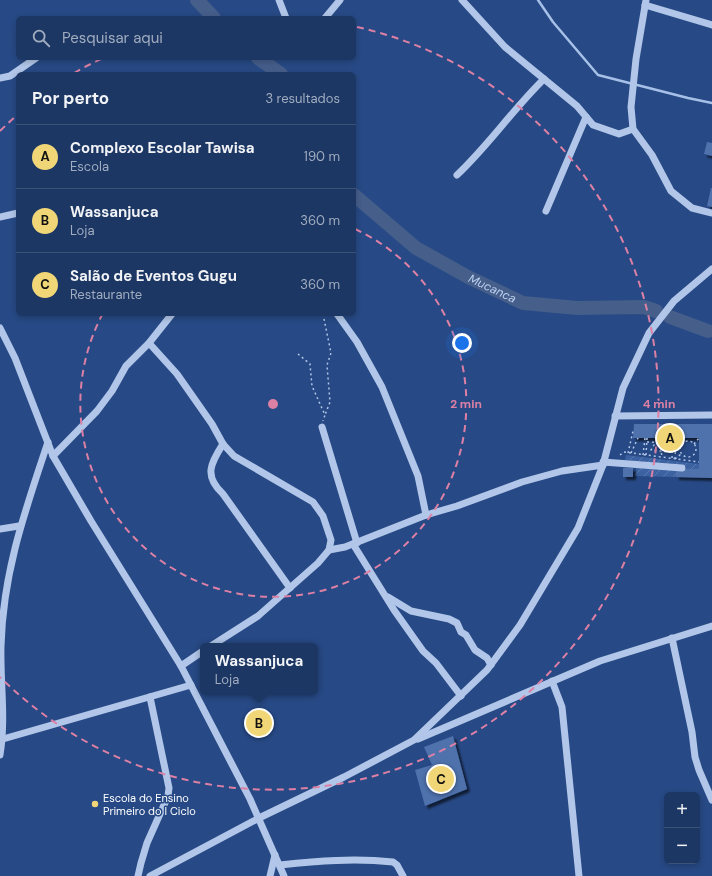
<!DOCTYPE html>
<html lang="pt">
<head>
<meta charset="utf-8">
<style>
	:root { --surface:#1d3764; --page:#253f6a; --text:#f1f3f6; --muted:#a0acbf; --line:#3b5178; --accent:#f0d677 }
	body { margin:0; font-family:"DM Sans",sans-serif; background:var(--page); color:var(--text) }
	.controls { position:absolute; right:12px; bottom:12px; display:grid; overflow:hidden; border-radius:6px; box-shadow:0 2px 6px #0003 }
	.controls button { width:36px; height:36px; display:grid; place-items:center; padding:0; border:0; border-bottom:1px solid var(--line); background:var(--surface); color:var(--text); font:20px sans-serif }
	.you { position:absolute; left:462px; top:343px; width:14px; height:14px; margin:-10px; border:3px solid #fff; border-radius:50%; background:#1a73e8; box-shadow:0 0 0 6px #1a73e833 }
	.badge { display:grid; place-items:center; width:26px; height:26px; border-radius:50%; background:var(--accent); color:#111; font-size:13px; font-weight:700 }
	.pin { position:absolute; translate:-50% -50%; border:2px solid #fff; box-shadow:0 1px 4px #0006 }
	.popup { position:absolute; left:200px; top:643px; width:118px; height:52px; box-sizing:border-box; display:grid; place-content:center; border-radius:6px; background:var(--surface); filter:drop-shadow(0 1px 3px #0005); font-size:13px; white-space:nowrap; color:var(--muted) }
	.popup b { font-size:15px; color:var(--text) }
	.popup::after { content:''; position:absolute; left:50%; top:100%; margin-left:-8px; border:8px solid transparent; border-top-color:var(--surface) }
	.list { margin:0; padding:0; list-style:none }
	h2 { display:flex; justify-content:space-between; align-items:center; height:52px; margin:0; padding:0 16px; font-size:17px }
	h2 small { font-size:13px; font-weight:400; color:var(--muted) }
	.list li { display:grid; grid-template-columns:26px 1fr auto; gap:12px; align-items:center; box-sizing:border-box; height:64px; padding:0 16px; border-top:1px solid var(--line) }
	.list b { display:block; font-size:15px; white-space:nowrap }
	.list p { margin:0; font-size:13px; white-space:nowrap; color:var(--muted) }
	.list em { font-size:13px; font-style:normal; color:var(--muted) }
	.icon { flex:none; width:22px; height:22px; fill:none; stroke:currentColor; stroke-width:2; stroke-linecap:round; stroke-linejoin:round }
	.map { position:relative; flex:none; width:712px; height:876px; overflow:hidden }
	.search { position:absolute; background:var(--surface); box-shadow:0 2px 6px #0003; left:16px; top:16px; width:340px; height:44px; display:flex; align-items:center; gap:10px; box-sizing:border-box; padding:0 14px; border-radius:6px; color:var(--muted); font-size:15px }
	.panel { position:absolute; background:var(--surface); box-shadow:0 2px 6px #0003; left:16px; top:72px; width:340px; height:244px; border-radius:6px }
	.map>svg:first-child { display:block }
	.garden { fill:url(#garden-furrows) }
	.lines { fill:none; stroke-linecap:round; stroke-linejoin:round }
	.stream { stroke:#a6c0e8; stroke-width:2.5 }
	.river { stroke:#455e8a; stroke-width:14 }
	.building { fill:#4f72ad; filter:url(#shadow) }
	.path { stroke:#b1c6e8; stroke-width:1.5; stroke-dasharray:2 3; stroke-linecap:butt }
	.minor { stroke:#b1c6e8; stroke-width:7 }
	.ring { fill:none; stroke:#dd80a5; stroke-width:2; stroke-dasharray:7 5 }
	.poi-dot { fill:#f0d677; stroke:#274985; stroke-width:1.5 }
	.labels { text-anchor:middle; stroke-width:3; stroke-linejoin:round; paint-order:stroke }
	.poi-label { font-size:11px; fill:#fff; stroke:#274985; text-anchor:start }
	.water-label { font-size:12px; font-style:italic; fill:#bdd0ef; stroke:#274985 }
	.centre { fill:#dd80a5; stroke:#274985; stroke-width:2 }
	.ring-label { font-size:12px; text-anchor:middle; font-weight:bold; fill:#dd80a5; stroke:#274985; stroke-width:3; stroke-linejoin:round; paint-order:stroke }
</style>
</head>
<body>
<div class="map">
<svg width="712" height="876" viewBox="0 0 712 876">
	<defs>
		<pattern id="garden-furrows" width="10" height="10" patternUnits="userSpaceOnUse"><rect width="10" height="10" fill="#3c62a2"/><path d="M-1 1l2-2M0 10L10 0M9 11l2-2" fill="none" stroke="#597ab0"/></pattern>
		<filter id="shadow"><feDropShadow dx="3" dy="3" stdDeviation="1" flood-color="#0009"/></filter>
	</defs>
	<rect width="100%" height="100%" fill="#274985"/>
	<g class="garden">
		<path d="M626 455 699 464V469H686V466L625 460Z"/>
		<path d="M636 468 676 469V477L635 476Z"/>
	</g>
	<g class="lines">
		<path class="stream" d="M538 0 553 22 598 75 688 98 712 103"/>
		<g class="river">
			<path d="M197 0 214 18"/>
			<path d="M258 58 281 74"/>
			<path id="s1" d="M354 195 416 248 468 277 523 303 577 308 644 307 656 311"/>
			<path d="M670 317 708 331"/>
		</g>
	</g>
	<g class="building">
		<path d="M707 142 712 143V156L704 154Z"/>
		<path d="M711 188H712V207L707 206Z"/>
		<path d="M634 424H712V478L676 477V469H699V438H633Z"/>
		<rect x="623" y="468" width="10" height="9"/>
		<path d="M453 736 467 789 425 806 415 770 432 765 424 747Z"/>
	</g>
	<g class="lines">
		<g class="path">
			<path d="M323 314 331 353 327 365 330 402 325 415"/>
			<path d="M298 354 310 364 312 386 325 415 323 421"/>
			<circle cx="688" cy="449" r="8"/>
			<path d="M647 442 673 443"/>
			<path d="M660 443 669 449 667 452 651 450 654 445Z"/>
			<path d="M660 443 662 457"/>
			<path d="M694 444 699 438"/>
			<path d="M628 453 633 431"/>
			<path d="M631 453 638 438"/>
			<path d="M620 455 624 452 699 462"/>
			<path d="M643 455 645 438"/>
			<path d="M646 455 647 438"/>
			<path d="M672 458 673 438"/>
			<path d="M675 459 676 438"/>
			<path d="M675 459 681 454"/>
		</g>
		<g class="minor">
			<path d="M279 0 286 18"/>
			<path d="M462 0 505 47 577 106 593 125 619 134 633 129"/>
			<path d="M646 0 636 59 631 107 633 129 652 155 671 191 692 208 712 213"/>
			<path d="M645 5 712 25"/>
			<path d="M325 18 340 0"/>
			<path d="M0 78 10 76 36 58"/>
			<path d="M457 175C489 145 513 109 544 79"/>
			<path d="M546 211 586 117"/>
			<path d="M0 217 18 213"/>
			<path d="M337 314 357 342 382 387 418 476 426 515"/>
			<path d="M0 328 15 358 53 456 91 521 181 666 250 799 284 876"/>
			<path d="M149 343 177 374 212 424 223 444 234 456 313 502 323 516 331 540 329 550"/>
			<path d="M615 416 712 415"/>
			<path d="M322 427 357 543"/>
			<path d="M223 444C210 464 204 476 223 494L290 588"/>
			<path d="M53 456 97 411 112 391 126 366 149 343 172 314"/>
			<path d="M603 462 682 468"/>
			<path d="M0 529 19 526"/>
			<path d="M353 544 394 610 423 651 436 663 461 696"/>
			<path d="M388 597 411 611 449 619 457 623 461 632 466 635 475 650 487 658 491 665"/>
			<path d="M672 638 692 732 695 757 699 770 712 800"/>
			<path d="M211 646 258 616 318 563 329 550 345 547 426 515 457 506 522 482 562 471 603 465"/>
			<path d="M181 666 203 651"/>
			<path d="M552 681 562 707 579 876"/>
			<path d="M3 739 191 685"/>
			<path d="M418 739 600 661 712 626"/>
			<path d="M0 755C6 718 0 683 1 646 3 572 25 511 48 442"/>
			<path d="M280 865C318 861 354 858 393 862L397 865 403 876"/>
			<path d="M138 876 141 863 147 843 168 796 169 788 150 697"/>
			<path d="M150 876 259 818 344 777 414 740 487 670 520 625 578 528 603 465 623 388 649 333 674 301 712 269"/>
			<path d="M270 876 275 855"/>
		</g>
	</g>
	<g class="ring">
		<path d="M355 229A193 193 0 1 1 102 315"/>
		<path d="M0 131A386 386 0 0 1 17 115M74 73A386 386 0 0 1 101 59M357 27A386 386 0 1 1 0 677"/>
	</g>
	<circle class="poi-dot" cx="95" cy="804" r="4"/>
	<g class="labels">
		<g class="poi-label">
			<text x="103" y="802">Escola do Ensino<tspan x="103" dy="13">Primeiro do I Ciclo</tspan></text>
		</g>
		<g class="water-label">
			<text dy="4" stroke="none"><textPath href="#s1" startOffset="168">Mucanca</textPath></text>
		</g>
	</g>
	<circle cx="273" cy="404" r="6" class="centre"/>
	<g class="ring-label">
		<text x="466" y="408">2 min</text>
		<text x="659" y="408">4 min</text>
	</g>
</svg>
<div class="controls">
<button>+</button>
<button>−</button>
</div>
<div class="you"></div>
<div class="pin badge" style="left:670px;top:438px">A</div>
<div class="pin badge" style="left:259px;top:723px">B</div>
<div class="popup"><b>Wassanjuca</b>Loja</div>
<div class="pin badge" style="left:441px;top:779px">C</div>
<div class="search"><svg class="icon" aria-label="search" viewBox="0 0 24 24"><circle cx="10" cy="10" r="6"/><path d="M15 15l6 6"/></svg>Pesquisar aqui</div>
<section class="panel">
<h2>Por perto<small>3 resultados</small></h2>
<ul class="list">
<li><span class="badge">A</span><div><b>Complexo Escolar Tawisa</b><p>Escola</p></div><em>190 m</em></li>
<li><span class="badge">B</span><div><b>Wassanjuca</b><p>Loja</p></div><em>360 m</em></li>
<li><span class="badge">C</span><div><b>Salão de Eventos Gugu</b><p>Restaurante</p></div><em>360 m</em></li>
</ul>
</section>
</div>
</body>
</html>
